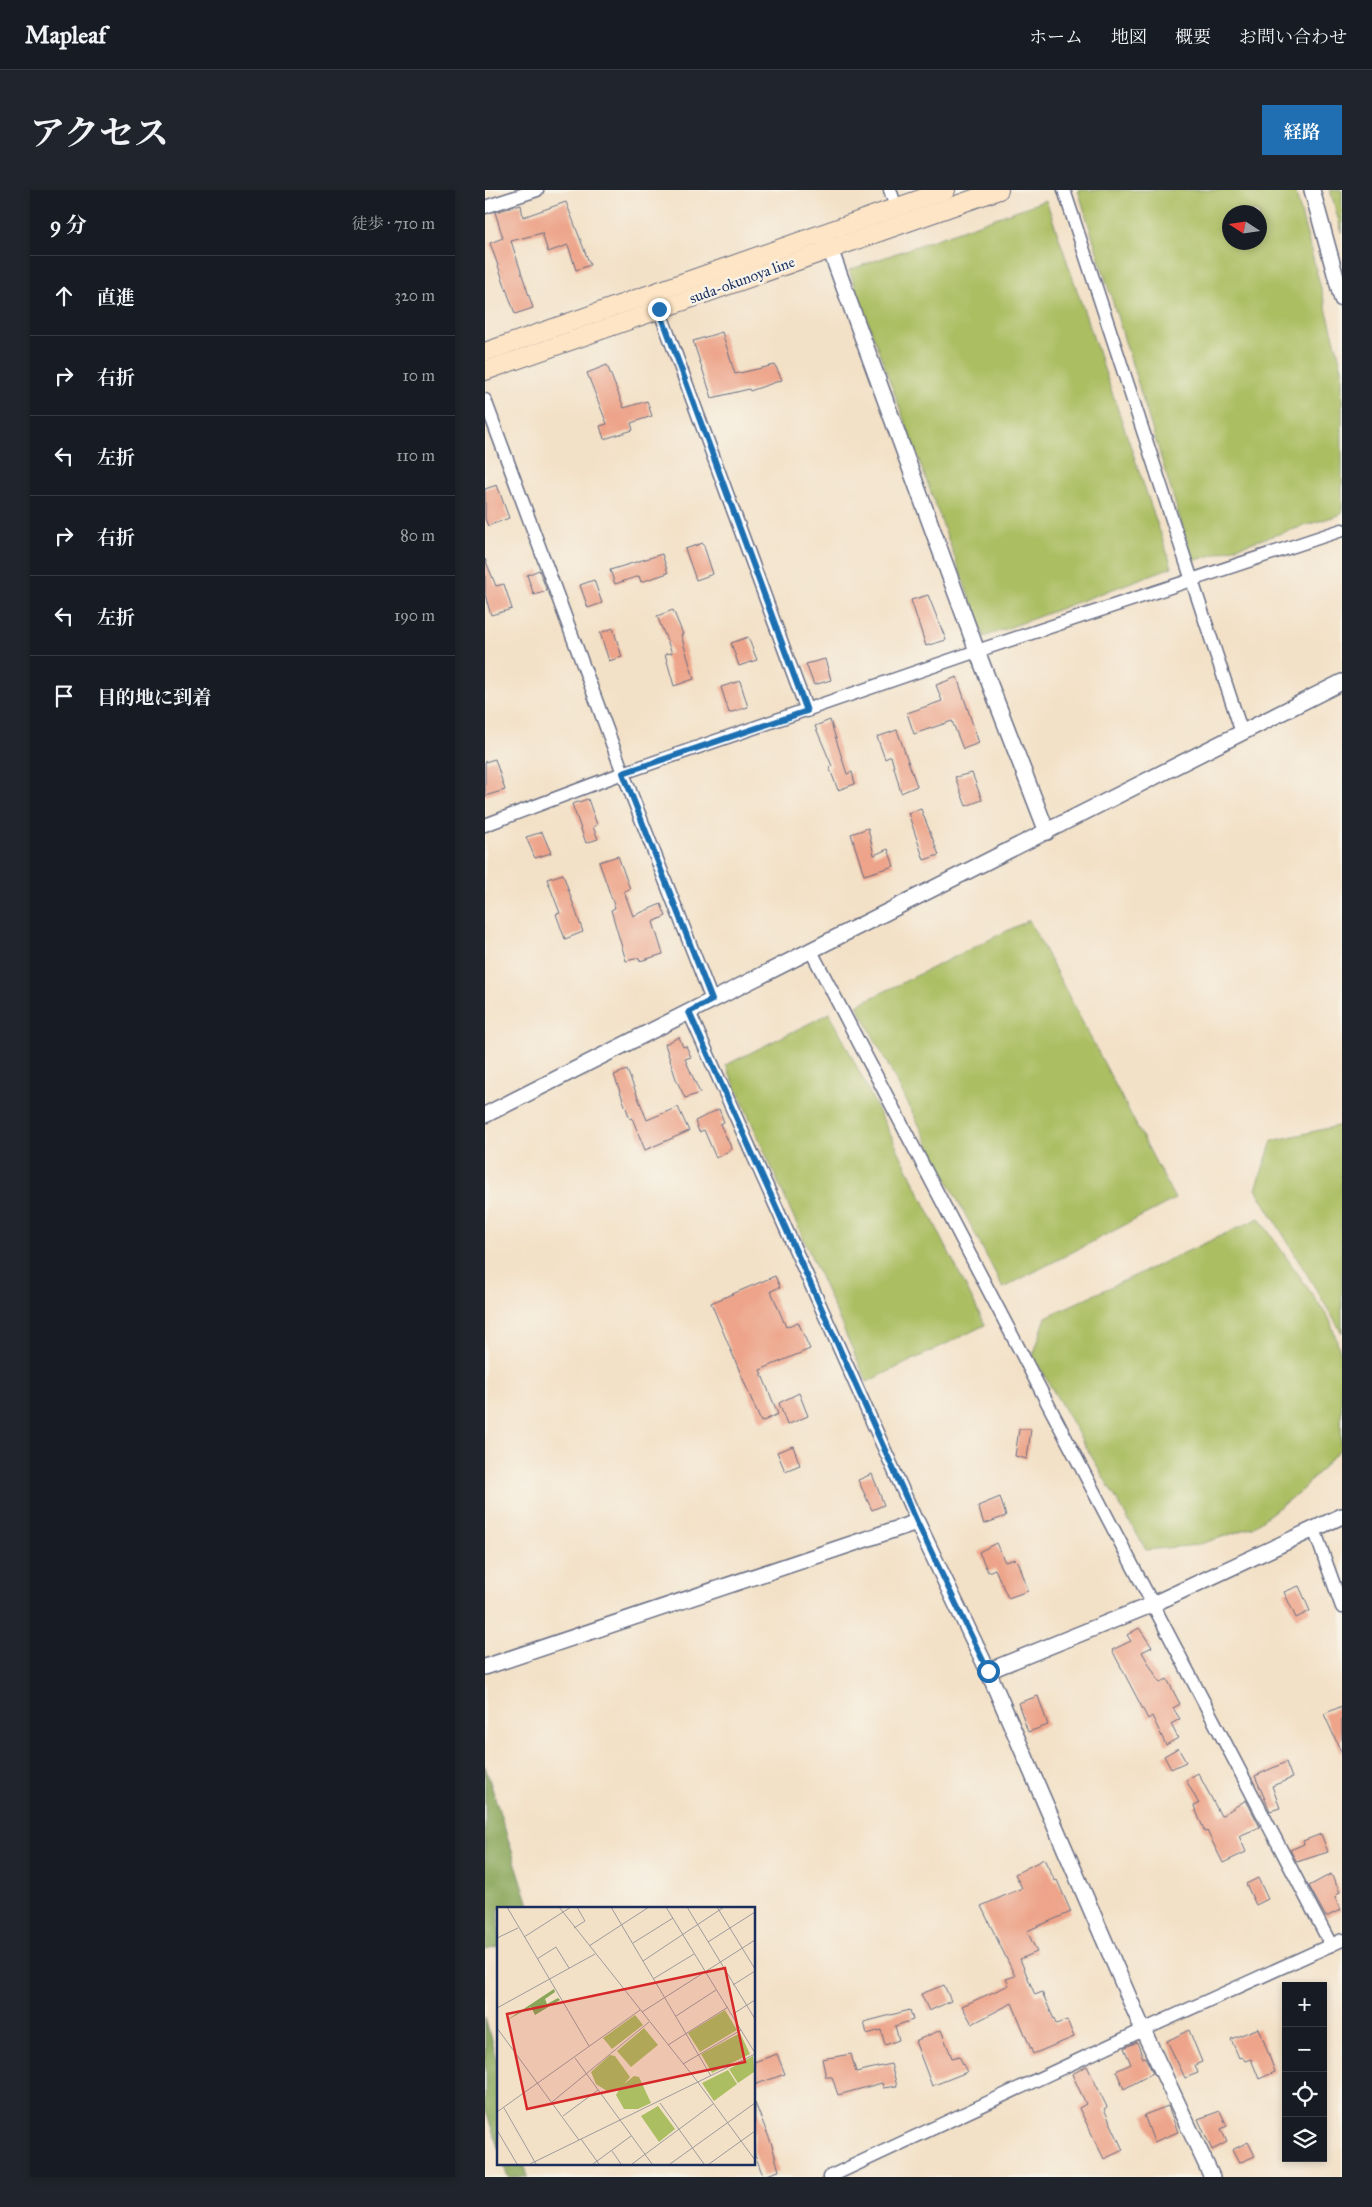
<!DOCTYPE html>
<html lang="ja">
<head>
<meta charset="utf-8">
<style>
	:root { --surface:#171b24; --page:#20242c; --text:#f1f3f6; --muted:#9ea1a6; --line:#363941; --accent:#1f6fb2 }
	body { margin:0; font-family:"IM FELL Great Primer","Noto Serif JP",serif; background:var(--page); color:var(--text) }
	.controls { position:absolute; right:15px; bottom:15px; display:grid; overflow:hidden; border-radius:0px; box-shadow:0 2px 8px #0003 }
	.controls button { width:45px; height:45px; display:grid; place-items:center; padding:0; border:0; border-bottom:1px solid var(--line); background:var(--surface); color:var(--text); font:25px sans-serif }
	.compass { position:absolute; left:737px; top:15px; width:45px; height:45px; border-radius:50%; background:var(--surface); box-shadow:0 2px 8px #0003; rotate:282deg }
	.stop { position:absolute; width:15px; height:15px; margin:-11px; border:4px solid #1f6fb2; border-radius:50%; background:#fff }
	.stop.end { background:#1f6fb2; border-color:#fff; box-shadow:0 1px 5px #0008 }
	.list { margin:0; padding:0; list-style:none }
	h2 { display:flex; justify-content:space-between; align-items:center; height:65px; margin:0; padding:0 20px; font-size:21px }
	h2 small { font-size:16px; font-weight:400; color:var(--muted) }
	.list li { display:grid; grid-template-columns:32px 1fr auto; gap:15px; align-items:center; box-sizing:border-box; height:80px; padding:0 20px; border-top:1px solid var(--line) }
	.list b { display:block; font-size:19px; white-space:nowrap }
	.list em { font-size:16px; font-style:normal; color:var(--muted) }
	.icon { flex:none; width:28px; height:28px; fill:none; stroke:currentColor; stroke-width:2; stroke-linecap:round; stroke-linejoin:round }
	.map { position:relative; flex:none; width:857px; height:1987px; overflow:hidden; border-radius:0px }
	header { display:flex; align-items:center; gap:30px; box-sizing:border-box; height:70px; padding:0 25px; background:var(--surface); border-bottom:1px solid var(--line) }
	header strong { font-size:24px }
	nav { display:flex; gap:28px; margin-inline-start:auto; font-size:18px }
	.intro { display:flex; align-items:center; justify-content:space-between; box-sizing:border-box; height:120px; padding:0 30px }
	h1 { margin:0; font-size:35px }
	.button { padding:12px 22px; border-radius:0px; background:var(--accent); color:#fff; font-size:18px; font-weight:700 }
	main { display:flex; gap:30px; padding:0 30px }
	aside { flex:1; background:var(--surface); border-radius:0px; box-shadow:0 2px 8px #0003 }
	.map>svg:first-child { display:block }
	.green { fill:#abbe62; stroke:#637660; fill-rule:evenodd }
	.forest { fill:#88a558; stroke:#526a5b }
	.building { fill:#eda48a }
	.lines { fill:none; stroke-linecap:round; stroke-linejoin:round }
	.minor-casing { stroke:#676d83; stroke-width:15 }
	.tertiary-casing { stroke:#676d83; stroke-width:18 }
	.secondary-casing { stroke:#676d83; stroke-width:20 }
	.minor { stroke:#fff; stroke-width:12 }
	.tertiary { stroke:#fff; stroke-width:15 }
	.secondary { stroke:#fee5c5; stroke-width:18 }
	.route { stroke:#1f6fb2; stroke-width:6 }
	.labels { text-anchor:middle; stroke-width:4.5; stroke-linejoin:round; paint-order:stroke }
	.street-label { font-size:15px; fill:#1b2f5e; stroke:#f7f3e8 }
	.inset-road { fill:none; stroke:#9d9a9d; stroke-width:1 }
	.view { fill:#d62828; fill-opacity:0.15; stroke:#d62828; stroke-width:2.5 }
	.inset-edge { fill:none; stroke:#1b2f5e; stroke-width:2.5 }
</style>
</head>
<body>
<header>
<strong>Mapleaf</strong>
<nav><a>ホーム</a><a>地図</a><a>概要</a><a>お問い合わせ</a></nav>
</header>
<div class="intro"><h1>アクセス</h1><a class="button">経路</a></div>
<main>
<aside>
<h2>9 分<small>徒歩 · 710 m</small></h2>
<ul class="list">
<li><svg class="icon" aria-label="ahead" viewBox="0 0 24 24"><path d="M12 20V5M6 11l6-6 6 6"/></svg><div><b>直進</b></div><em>320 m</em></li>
<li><svg class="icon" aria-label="right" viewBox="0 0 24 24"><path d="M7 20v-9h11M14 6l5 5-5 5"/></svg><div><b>右折</b></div><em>10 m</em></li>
<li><svg class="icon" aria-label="left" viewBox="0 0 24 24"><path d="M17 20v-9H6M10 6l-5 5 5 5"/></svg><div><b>左折</b></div><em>110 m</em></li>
<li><svg class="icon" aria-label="right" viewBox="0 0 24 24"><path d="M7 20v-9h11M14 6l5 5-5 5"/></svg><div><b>右折</b></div><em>80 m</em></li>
<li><svg class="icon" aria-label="left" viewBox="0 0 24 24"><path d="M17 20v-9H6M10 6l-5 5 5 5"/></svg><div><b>左折</b></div><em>190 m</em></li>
<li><svg class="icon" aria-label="arrive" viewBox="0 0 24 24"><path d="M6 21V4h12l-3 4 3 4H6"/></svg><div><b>目的地に到着</b></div></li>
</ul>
</aside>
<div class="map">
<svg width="857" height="1987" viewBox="0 0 857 1987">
	<rect width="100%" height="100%" fill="#f7f3e8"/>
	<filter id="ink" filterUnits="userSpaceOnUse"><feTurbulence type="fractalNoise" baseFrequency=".02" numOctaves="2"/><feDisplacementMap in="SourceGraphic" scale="10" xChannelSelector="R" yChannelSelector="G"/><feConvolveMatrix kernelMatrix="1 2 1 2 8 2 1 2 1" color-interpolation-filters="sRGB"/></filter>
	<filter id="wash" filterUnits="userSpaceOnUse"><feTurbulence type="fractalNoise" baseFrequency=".0096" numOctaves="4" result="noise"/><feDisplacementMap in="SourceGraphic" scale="20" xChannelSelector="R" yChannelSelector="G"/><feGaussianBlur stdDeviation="1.12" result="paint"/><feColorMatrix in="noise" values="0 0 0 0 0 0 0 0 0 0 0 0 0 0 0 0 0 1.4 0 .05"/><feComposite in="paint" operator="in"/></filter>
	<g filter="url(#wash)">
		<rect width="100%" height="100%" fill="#f3e1c7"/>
		<g class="green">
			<path d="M593 0H810L857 178V324L708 371ZM744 22H774V52H744Z"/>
			<path d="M845 0H857V43Z"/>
			<path d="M561 10 687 377 499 447 364 80Z"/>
			<path d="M544 730 690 1009 518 1098 372 815Z"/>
			<path d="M345 823 500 1135 382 1192 241 875Z"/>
			<path d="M857 935V1143L771 999 787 951Z"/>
			<path d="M774 1028 845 1130 857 1167 856 1258 818 1299 768 1337 712 1355 661 1360 548 1166 561 1127Z"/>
		</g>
		<g class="forest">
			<path d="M0 1576 45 1718H14V1757L0 1760Z"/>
			<path d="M0 1828 14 1879V1960L0 1919Z"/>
			<path d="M18 1973H39L43 1987H23Z"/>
		</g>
		<g id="blocks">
			<g class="building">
				<path d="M81 12 105 75 91 80 83 55 63 62 57 43 26 51 48 118 30 124 5 53 18 48 10 22 36 15 38 27Z"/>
				<path d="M237 142 250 184 290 175 297 190 265 201 264 199 227 208 208 151Z"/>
				<path d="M122 175 139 218 162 211 167 226 146 233 148 240 119 249 115 236 122 234 102 183Z"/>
				<path d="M12 295 24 328 3 336 0 329V299Z"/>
				<path d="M218 353 228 384 211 390 200 359Z"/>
				<path d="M177 364 183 383 156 392 154 386 130 394 125 380Z"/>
				<path d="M0 369 11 396 19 394 27 419 6 425 0 405Z"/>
				<path d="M54 380 62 401 49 405 42 385Z"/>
				<path d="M109 390 117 413 103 418 95 395Z"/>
				<path d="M443 405 461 450 441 456 426 410Z"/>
				<path d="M188 420 198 444 196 445 209 489 189 496 180 464 187 463 172 426Z"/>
				<path d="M128 438 137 467 124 471 115 443Z"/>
				<path d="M263 447 272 470 254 476 246 453Z"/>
				<path d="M340 469 346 490 329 495 321 474Z"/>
				<path d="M472 487 494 553 478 559 467 531 429 544 422 523 457 511 451 495Z"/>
				<path d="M255 491 263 517 244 523 236 497Z"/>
				<path d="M345 530 362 584 367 582 370 594 353 600 344 577 347 576 330 536Z"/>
				<path d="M412 540 432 596 416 603 406 566 400 569 392 547Z"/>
				<path d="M10 569 20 600 0 606V572Z"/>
				<path d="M487 583 497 610 481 616 470 587Z"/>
				<path d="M103 609 112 635 108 637 113 649 101 653 87 614Z"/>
				<path d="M436 619 454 665 439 670 423 623Z"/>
				<path d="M383 638 389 665 403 659 409 676 379 685 366 644Z"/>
				<path d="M57 642 66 663 50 668 41 647Z"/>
				<path d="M133 666 145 699 139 701 148 726 176 714 181 726 168 732 178 764 155 771 154 768 141 771 126 720 130 718 114 672Z"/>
				<path d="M78 684 98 742 80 749 71 724 75 723 62 689Z"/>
				<path d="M194 847 198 857 201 856 206 867 200 869 215 903 200 908 191 889 180 854Z"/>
				<path d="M142 880 162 930 193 917 204 941 160 960 147 928 145 929 129 885Z"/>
				<path d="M234 919 239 932 235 934 247 959 231 968 219 940 214 942 210 931Z"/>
				<path d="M290 1086 295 1097 286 1101 301 1137 313 1132 325 1159 275 1180 293 1224 276 1232 226 1113Z"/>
				<path d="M314 1203 323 1226 302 1235 294 1213Z"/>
				<path d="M534 1239H546L542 1269 530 1266Z"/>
				<path d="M308 1256 315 1275 300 1281 292 1262Z"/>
				<path d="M387 1284 399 1315 387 1320 373 1290Z"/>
				<path d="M515 1307 521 1326 499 1334 493 1316Z"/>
				<path d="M511 1353 520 1372 530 1369 534 1373 543 1401 523 1408 510 1379 503 1382 494 1362Z"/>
				<path d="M814 1396 825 1421 811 1428 799 1402Z"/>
				<path d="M654 1438 667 1457 657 1462 675 1493 682 1489 695 1514 688 1518 695 1529 686 1534 693 1548 681 1555 667 1526 663 1529 627 1460 646 1451 642 1445Z"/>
				<path d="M553 1506 563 1535 543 1542 533 1513Z"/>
				<path d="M857 1516V1564L839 1524Z"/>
				<path d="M693 1558 701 1572 686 1579 679 1566Z"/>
				<path d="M801 1572 807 1588 787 1596 795 1618 785 1621 770 1586Z"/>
				<path d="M713 1583 736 1626 761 1610 775 1637 754 1646 761 1662 738 1673 722 1641 720 1642 709 1616 714 1614 701 1590Z"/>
				<path d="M836 1644 843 1662 812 1672 805 1660 819 1654 818 1651Z"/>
				<path d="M559 1669 570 1691 572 1690 586 1722 542 1741 552 1762 535 1769 550 1805 557 1802 571 1834 582 1830 589 1847 548 1864 527 1813 487 1834 477 1816 524 1795 521 1789 530 1786 496 1716 537 1698 530 1684Z"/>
				<path d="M846 1684 855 1702 850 1707 855 1720 841 1727 824 1696Z"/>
				<path d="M773 1688 783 1709 771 1715 761 1694Z"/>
				<path d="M459 1795 466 1811 444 1821 436 1804Z"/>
				<path d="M425 1820 428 1830 410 1836 414 1850 400 1855 396 1840 382 1844 379 1832Z"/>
				<path d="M774 1838 790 1882 774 1889 766 1869 760 1871 757 1867 754 1868 746 1849Z"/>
				<path d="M456 1840 467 1868 474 1866 482 1882 447 1896 430 1851Z"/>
				<path d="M704 1840 717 1872 710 1875 713 1883 700 1888 682 1851Z"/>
				<path d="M652 1852 658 1868 660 1867 668 1883 639 1899 631 1881 646 1874 639 1858Z"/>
				<path d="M292 1864 300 1884 269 1895V1872Z"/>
				<path d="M366 1864 371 1882 406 1874 412 1896 398 1898 397 1893 353 1905 347 1887H341L337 1869Z"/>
				<path d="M602 1876 622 1917 619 1919 638 1960 619 1969 594 1918 601 1914 587 1884Z"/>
				<path d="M270 1913 287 1955 294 1981 278 1986 269 1962Z"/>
				<path d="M683 1916 693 1942 669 1952 659 1925Z"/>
				<path d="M735 1921 742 1936 736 1939 742 1952 727 1960 713 1929Z"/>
				<path d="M763 1952 770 1966 754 1973 747 1960Z"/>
			</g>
		</g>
	</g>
	<g filter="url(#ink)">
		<use href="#blocks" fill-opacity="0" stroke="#676d83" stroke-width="1"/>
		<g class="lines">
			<g class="minor-casing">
				<g id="minor">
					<path d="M405 0 411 17"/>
					<path d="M579 0 757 543"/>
					<path d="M0 17 52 0"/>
					<path d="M174 119 322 521"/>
					<path d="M0 210 138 583 227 810"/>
					<path d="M0 635 138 583 492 461 857 340"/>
					<path d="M326 761 846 1755"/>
					<path d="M204 822 432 1332"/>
					<path d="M829 1339 857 1417"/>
					<path d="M344 1987 658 1840 857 1750"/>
				</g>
			</g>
			<g class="tertiary-casing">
				<g id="tertiary">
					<path d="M827 0 857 109"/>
					<path d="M341 48 492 461 562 642"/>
					<path d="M0 925 857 492"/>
					<path d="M0 1477 432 1332 503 1481 658 1840 727 1987"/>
					<path d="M503 1481 666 1415 857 1326"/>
				</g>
			</g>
			<g class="secondary-casing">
				<g id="secondary">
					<path d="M0 162 461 0"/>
					<path d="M0 181 514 0"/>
				</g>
			</g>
			<use href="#minor" class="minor"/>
			<use href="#tertiary" class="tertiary"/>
			<use href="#secondary" class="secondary"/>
		</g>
	</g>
	<g class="lines" filter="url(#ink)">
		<path class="route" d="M174 119 322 521 138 583 227 810 204 822 432 1332 503 1481"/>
	</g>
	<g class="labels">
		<g class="street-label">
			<text transform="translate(257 90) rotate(-20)" y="5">suda-okunoya line</text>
		</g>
	</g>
	<g transform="translate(12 1717)">
		<rect width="258" height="258" fill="#f3e1c7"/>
		<path d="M228 103 240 123 203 145 191 126ZM138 108 146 118 115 142 106 131ZM147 121 161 138 134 160 120 144ZM243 126 253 147 215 166 204 147ZM113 148 118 149 133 170 127 177 137 169 142 170 154 196 141 202H127L119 188 123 181 110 184 99 177 94 165ZM256 149 257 165 241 176 232 162ZM231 163 240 177 217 194 205 176ZM161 199 178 222 162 235 144 209Z" fill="#abbe62"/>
		<path d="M57 82 58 85 48 92 50 97 61 91 63 93 38 108 34 100 10 113Z" fill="#88a558"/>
		<path class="inset-road" d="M10 0 92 139M62 0 200 174 258 253M114 0 214 169M169 0 258 146M190 0 258 112M220 0 258 62M77 21 88 14 80 0M27 30 74 0M0 31 21 21M211 35 258 5M136 36 176 11M92 39 152 0M40 52 59 40 72 61M146 54 227 0M156 72 197 47M236 78 258 64M0 101 98 47M145 105 258 33M236 107 258 93M179 109 219 83M0 121 82 233M171 138 231 100M78 151 155 257M186 157 244 123M55 195 152 115M163 196 207 257M7 201 39 257M0 205 143 103M66 209 101 183M0 223 20 257M84 232 102 257M115 244 124 257M33 257 258 147M96 257 134 229M135 257 216 197M173 257 258 196M212 257 258 224"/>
		<path class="view" d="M228 61 248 155 30 202 10 107Z"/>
		<rect width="258" height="258" class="inset-edge"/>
	</g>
</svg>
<div class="controls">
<button>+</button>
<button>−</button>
<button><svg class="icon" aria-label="locate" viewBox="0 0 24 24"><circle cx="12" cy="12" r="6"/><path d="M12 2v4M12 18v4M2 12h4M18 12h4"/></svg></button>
<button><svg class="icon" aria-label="layers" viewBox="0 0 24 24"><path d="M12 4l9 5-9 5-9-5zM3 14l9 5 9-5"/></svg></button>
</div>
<svg class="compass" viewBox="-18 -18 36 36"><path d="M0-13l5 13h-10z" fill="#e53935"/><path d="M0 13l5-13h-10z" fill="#9ea1a6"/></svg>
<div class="stop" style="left:503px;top:1481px"></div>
<div class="stop end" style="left:174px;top:119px"></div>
</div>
</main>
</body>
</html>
